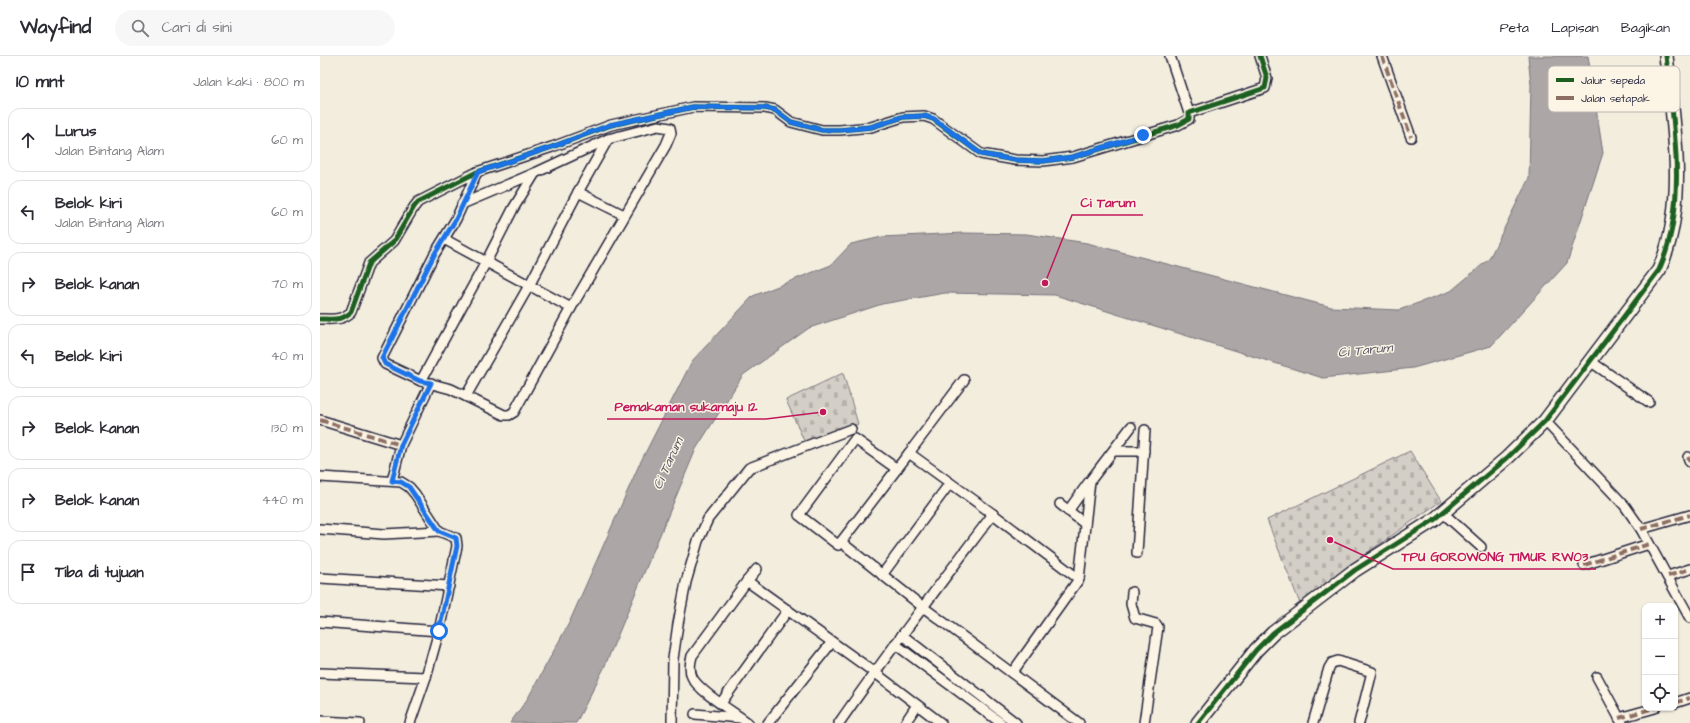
<!DOCTYPE html>
<html lang="id">
<head>
<meta charset="utf-8">
<style>
	:root { --surface:#fff; --page:#f7f7f7; --text:#2b2b33; --muted:#7c7c81; --line:#e1e1e2 }
	body { margin:0; font-family:"Architects Daughter",sans-serif; background:var(--page); color:var(--text) }
	.controls { position:absolute; right:12px; bottom:12px; display:grid; overflow:hidden; border-radius:8px; box-shadow:0 1px 3px #0004 }
	.controls button { width:36px; height:36px; display:grid; place-items:center; padding:0; border:0; border-bottom:1px solid var(--line); background:var(--surface); color:var(--text); font:20px sans-serif }
	.stop { position:absolute; width:12px; height:12px; margin:-9px; border:3px solid #1a73e8; border-radius:50%; background:#fff }
	.stop.end { background:#1a73e8; border-color:#fff; box-shadow:0 1px 4px #0008 }
	.list { margin:0; padding:0; list-style:none }
	h2 { display:flex; justify-content:space-between; align-items:center; height:52px; margin:0; padding:0 16px; font-size:17px }
	h2 small { font-size:13px; font-weight:400; color:var(--muted) }
	.list li { display:grid; grid-template-columns:26px 1fr auto; gap:12px; align-items:center; box-sizing:border-box; height:64px; margin:0 8px 8px; padding:0 8px; border:1px solid var(--line); border-radius:12px }
	.list b { display:block; font-size:15px; white-space:nowrap }
	.list p { margin:0; font-size:13px; white-space:nowrap; color:var(--muted) }
	.list em { font-size:13px; font-style:normal; color:var(--muted) }
	.icon { flex:none; width:22px; height:22px; fill:none; stroke:currentColor; stroke-width:2; stroke-linecap:round; stroke-linejoin:round }
	.map { position:relative; flex:none; width:1370px; height:667px; overflow:hidden }
	header { display:flex; align-items:center; gap:24px; box-sizing:border-box; height:56px; padding:0 20px; background:var(--surface); border-bottom:1px solid var(--line) }
	header strong { font-size:19px }
	nav { display:flex; gap:22px; margin-inline-start:auto; font-size:14px }
	.search { width:280px; height:36px; background:var(--page); display:flex; align-items:center; gap:10px; box-sizing:border-box; padding:0 14px; border-radius:22px; color:var(--muted); font-size:15px }
	main { display:flex }
	aside { flex:1; background:var(--surface) }
	.map>svg:first-child { display:block }
	.cemetery { fill:url(#cemetery-stones); stroke:#7b7880 }
	.water { fill:#aca7a6; stroke:#75727b }
	.lines { fill:none; stroke-linecap:round; stroke-linejoin:round }
	.street-casing { stroke:#22223b; stroke-width:12 }
	.secondary-casing { stroke:#22223b; stroke-width:16 }
	.street { stroke:#fcf5e5; stroke-width:9 }
	.secondary { stroke:#fcf5e5; stroke-width:13 }
	.quiet { stroke:#8d6e63; stroke-width:4; stroke-dasharray:8 4; stroke-linecap:butt }
	.cycleway-casing { stroke:#fcf5e5; stroke-width:8 }
	.cycleway { stroke:#1b5e20; stroke-width:5 }
	.route { stroke:#1a73e8; stroke-width:5 }
	.labels { text-anchor:middle; stroke-width:3; stroke-linejoin:round; paint-order:stroke }
	.water-label { font-size:13px; font-style:italic; fill:#525160; stroke:#fcf5e5 }
	.key { fill:#fcf5e5; stroke:#bbb6b2; stroke-width:1 }
	.key-label { font-size:11px; fill:#22223b }
	.leader { fill:none; stroke:#c2185b; stroke-width:1.5 }
	.callout-dot { fill:#c2185b; stroke:#fcf5e5; stroke-width:1.5 }
	.callout-label { font-size:13px; text-anchor:middle; font-weight:bold; fill:#c2185b; stroke:#fcf5e5; stroke-width:3; stroke-linejoin:round; paint-order:stroke }
</style>
</head>
<body>
<header>
<strong>Wayfind</strong>
<div class="search"><svg class="icon" aria-label="search" viewBox="0 0 24 24"><circle cx="10" cy="10" r="6"/><path d="M15 15l6 6"/></svg>Cari di sini</div>
<nav><a>Peta</a><a>Lapisan</a><a>Bagikan</a></nav>
</header>
<main>
<aside>
<h2>10 mnt<small>Jalan kaki · 800 m</small></h2>
<ul class="list">
<li><svg class="icon" aria-label="ahead" viewBox="0 0 24 24"><path d="M12 20V5M6 11l6-6 6 6"/></svg><div><b>Lurus</b><p>Jalan Bintang Alam</p></div><em>60 m</em></li>
<li><svg class="icon" aria-label="left" viewBox="0 0 24 24"><path d="M17 20v-9H6M10 6l-5 5 5 5"/></svg><div><b>Belok kiri</b><p>Jalan Bintang Alam</p></div><em>60 m</em></li>
<li><svg class="icon" aria-label="right" viewBox="0 0 24 24"><path d="M7 20v-9h11M14 6l5 5-5 5"/></svg><div><b>Belok kanan</b></div><em>70 m</em></li>
<li><svg class="icon" aria-label="left" viewBox="0 0 24 24"><path d="M17 20v-9H6M10 6l-5 5 5 5"/></svg><div><b>Belok kiri</b></div><em>40 m</em></li>
<li><svg class="icon" aria-label="right" viewBox="0 0 24 24"><path d="M7 20v-9h11M14 6l5 5-5 5"/></svg><div><b>Belok kanan</b></div><em>130 m</em></li>
<li><svg class="icon" aria-label="right" viewBox="0 0 24 24"><path d="M7 20v-9h11M14 6l5 5-5 5"/></svg><div><b>Belok kanan</b></div><em>440 m</em></li>
<li><svg class="icon" aria-label="arrive" viewBox="0 0 24 24"><path d="M6 21V4h12l-3 4 3 4H6"/></svg><div><b>Tiba di tujuan</b></div></li>
</ul>
</aside>
<div class="map">
<svg width="1370" height="667" viewBox="0 0 1370 667">
	<defs>
		<pattern id="cemetery-stones" width="16" height="16" patternUnits="userSpaceOnUse"><rect width="16" height="16" fill="#d4cfc6"/><path d="M2 7V4a2 2 0 0 1 4 0v3zM10 15v-3a2 2 0 0 1 4 0v3z" fill="#b6b1ab"/></pattern>
	</defs>
	<rect width="100%" height="100%" fill="#f3edde"/>
	<filter id="ink" filterUnits="userSpaceOnUse"><feTurbulence type="fractalNoise" baseFrequency=".025" numOctaves="2"/><feDisplacementMap in="SourceGraphic" scale="8" xChannelSelector="R" yChannelSelector="G"/><feConvolveMatrix kernelMatrix="1 2 1 2 8 2 1 2 1" color-interpolation-filters="sRGB"/></filter>
	<g filter="url(#ink)">
		<g class="cemetery">
			<path d="M523 317 538 368 485 387 466 344Z"/>
			<path d="M1090 395 1121 445 1037 504 981 550 947 464Z"/>
		</g>
		<path class="water" d="M1208 0H1268L1283 97 1247 207 1171 290 1093 312 1003 322 735 239 625 237 562 248 489 272 423 319 376 393 284 612 256 667H190L208 642 249 567 319 409 372 305 433 240 511 209 531 188 562 181 643 177 706 178 767 187 1011 251 1079 254 1131 235 1169 203 1209 122 1211 29Z"/>
		<g class="lines">
			<g class="street-casing">
				<g id="street">
					<path d="M850 0 869 57"/>
					<path d="M1062 0 1091 81"/>
					<path d="M258 136 304 159"/>
					<path d="M142 148 215 117"/>
					<path d="M124 183 251 252 194 356 189 359H184L131 333 101 325 65 308 62 302 114 199 136 163 157 116"/>
					<path d="M0 263C12 263 22 265 31 256L49 207 74 185 94 151 98 146 157 116 232 91 291 69 373 51 445 52 455 54 471 66 502 74H520L551 71 583 61 604 60 613 63 661 98 695 104 723 105 753 101 858 69 869 63V57L945 32 947 22 940 0"/>
					<path d="M1270 305 1329 346"/>
					<path d="M101 325 166 206 193 153 215 117 288 83 338 70 350 72 351 77 346 89 251 252"/>
					<path d="M146 340 210 228 258 136 288 83"/>
					<path d="M0 364 81 389"/>
					<path d="M1225 365 1305 450 1321 473 1370 562"/>
					<path d="M794 395H824"/>
					<path d="M589 397 644 324"/>
					<path d="M1368 401 1370 406"/>
					<path d="M0 421 81 426 89 431 95 438 119 475 136 482 137 490 119 575 106 621 90 667"/>
					<path d="M72 425 81 389 111 327"/>
					<path d="M740 448 765 468"/>
					<path d="M748 455 769 426"/>
					<path d="M1122 456 1161 491"/>
					<path d="M673 458 759 523 692 617"/>
					<path d="M0 473 64 478 119 475"/>
					<path d="M1321 473 1370 459"/>
					<path d="M521 486 518 489 479 459 535 383 577 413"/>
					<path d="M817 497 825 374"/>
					<path d="M1264 509 1329 488"/>
					<path d="M562 519 630 427"/>
					<path d="M1348 520 1370 513"/>
					<path d="M0 522 129 530"/>
					<path d="M759 523 770 425 811 371"/>
					<path d="M427 525 437 513"/>
					<path d="M812 536 811 548 815 562 836 568 838 571 824 667"/>
					<path d="M0 566 119 575"/>
					<path d="M582 579 696 667"/>
					<path d="M575 588 681 667"/>
					<path d="M0 617 106 621"/>
					<path d="M1277 621 1302 667"/>
					<path d="M401 647 468 554"/>
					<path d="M1355 647 1370 642"/>
					<path d="M375 658 420 662"/>
					<path d="M1299 662 1335 652"/>
					<path d="M0 665 40 667"/>
					<path d="M352 667 353 603 358 568 366 526 378 485 388 463 429 412 531 373"/>
					<path d="M428 667C415 657 378 635 372 621 369 614 370 607 372 600L427 525 554 616 621 667"/>
					<path d="M448 667 512 586"/>
					<path d="M519 667C568 596 621 527 673 458L589 397 521 486 603 551 759 667"/>
					<path d="M585 667 597 649"/>
					<path d="M993 667 1009 612 1012 607 1018 605 1052 616 1039 667"/>
				</g>
			</g>
			<g class="secondary-casing">
				<path id="secondary" d="M878 667 936 594 953 577 1035 514 1114 464 1187 402 1225 365 1339 214C1368 149 1354 69 1346 0"/>
			</g>
			<use href="#street" class="street"/>
			<use href="#secondary" class="secondary"/>
			<g class="quiet">
				<path d="M1062 0 1091 81"/>
				<path d="M0 364 81 389"/>
				<path d="M1368 401 1370 406"/>
				<path d="M1321 473 1370 459"/>
				<path d="M1264 509 1329 488"/>
				<path d="M1348 520 1370 513"/>
				<path d="M1355 647 1370 642"/>
				<path d="M1299 662 1335 652"/>
			</g>
			<g class="cycleway-casing">
				<g id="cycleway">
					<path d="M0 263C12 263 22 265 31 256L49 207 74 185 94 151 98 146 157 116 232 91 291 69 373 51 445 52 455 54 471 66 502 74H520L551 71 583 61 604 60 613 63 661 98 695 104 723 105 753 101 858 69 869 63V57L945 32 947 22 940 0"/>
					<path d="M878 667 936 594 953 577 1035 514 1114 464 1187 402 1225 365 1339 214C1368 149 1354 69 1346 0"/>
				</g>
			</g>
			<use href="#cycleway" class="cycleway"/>
		</g>
	</g>
	<g class="lines" filter="url(#ink)">
		<path class="route" d="M119 575 137 490 136 482 119 475 89 431 81 426 72 425 81 389 111 327 100 325 65 308 62 302 114 199 136 163 158 116 232 91 290 69 373 51 445 52 455 54 471 66 502 74H520L551 71 582 61 604 60 614 63 661 98 695 104 723 105 753 101 823 79"/>
	</g>
	<g class="labels">
		<g class="water-label">
			<text transform="translate(1045 293) rotate(-6)" y="5">Ci Tarum</text>
			<text transform="translate(347 407) rotate(-66)" y="5">Ci Tarum</text>
		</g>
	</g>
	<rect x="1228" y="10" width="132" height="46" rx="6" class="key"/>
	<rect x="1236" y="22" width="18" height="4" fill="#1b5e20"/>
	<rect x="1236" y="40" width="18" height="4" fill="#8d6e63"/>
	<g class="key-label">
		<text x="1261" y="28">Jalur sepeda</text>
		<text x="1261" y="46">Jalan setapak</text>
	</g>
	<path class="leader" d="M725 227L752 159H823M503 356L446 363H287M1010 484L1073 513H1276"/>
	<g class="callout-dot">
		<circle cx="725" cy="227" r="4"/>
		<circle cx="503" cy="356" r="4"/>
		<circle cx="1010" cy="484" r="4"/>
	</g>
	<g class="callout-label">
		<text x="788" y="151">Ci Tarum</text>
		<text x="366" y="355">Pemakaman sukamaju 12</text>
		<text x="1175" y="505">TPU GOROWONG TIMUR RW03</text>
	</g>
</svg>
<div class="controls">
<button>+</button>
<button>−</button>
<button><svg class="icon" aria-label="locate" viewBox="0 0 24 24"><circle cx="12" cy="12" r="6"/><path d="M12 2v4M12 18v4M2 12h4M18 12h4"/></svg></button>
</div>
<div class="stop" style="left:119px;top:575px"></div>
<div class="stop end" style="left:823px;top:79px"></div>
</div>
</main>
</body>
</html>
